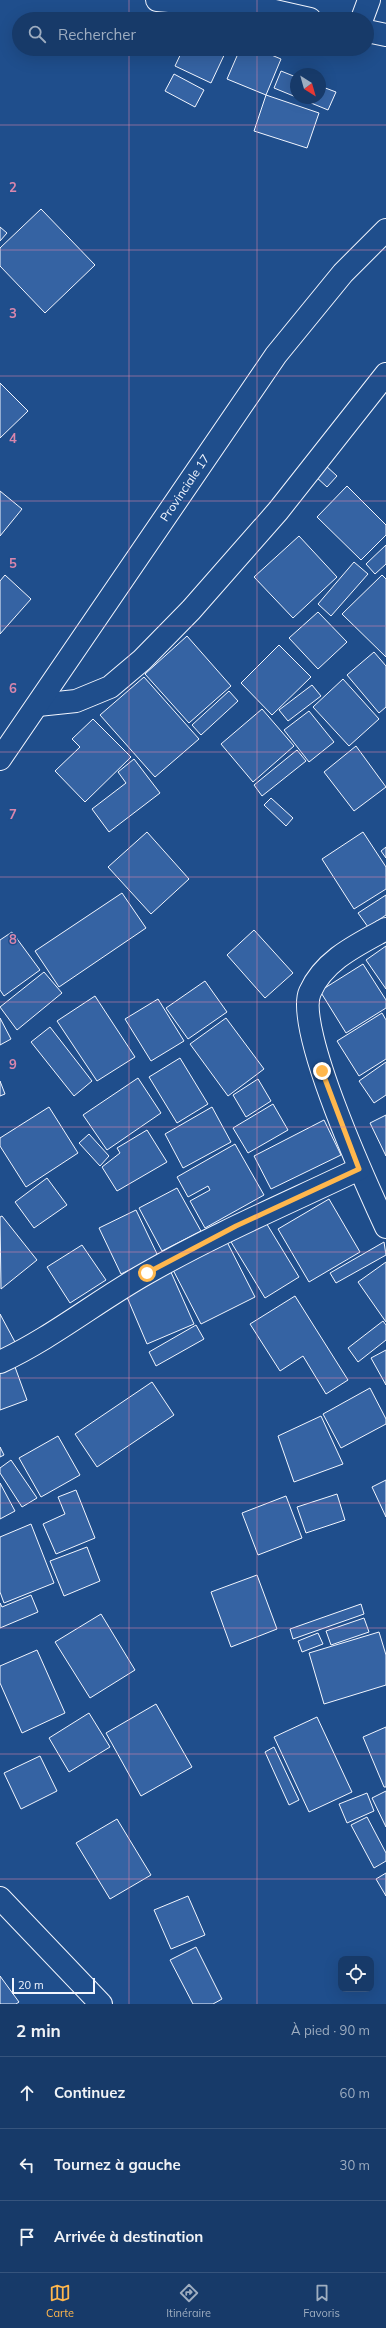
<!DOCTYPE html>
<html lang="fr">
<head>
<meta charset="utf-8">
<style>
	:root { --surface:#173a69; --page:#244571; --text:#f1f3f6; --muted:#9eadc0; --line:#36547d; --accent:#ffb74d }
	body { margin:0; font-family:Mulish,sans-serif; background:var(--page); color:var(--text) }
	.controls { position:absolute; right:12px; bottom:12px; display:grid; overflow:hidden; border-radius:8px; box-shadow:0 4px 16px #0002 }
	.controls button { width:36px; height:36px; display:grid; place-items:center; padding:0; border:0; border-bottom:1px solid var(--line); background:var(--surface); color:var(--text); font:20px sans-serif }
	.compass { position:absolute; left:290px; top:68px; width:36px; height:36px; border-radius:50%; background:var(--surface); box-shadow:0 4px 16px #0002; rotate:143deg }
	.scale { position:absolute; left:12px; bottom:10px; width:83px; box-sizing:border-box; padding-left:4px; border:2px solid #f2f6ff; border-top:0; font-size:11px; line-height:14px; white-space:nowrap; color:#f2f6ff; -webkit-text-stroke:3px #1f4e8c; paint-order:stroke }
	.stop { position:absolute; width:12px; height:12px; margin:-9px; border:3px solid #ffb74d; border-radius:50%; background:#fff }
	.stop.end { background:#ffb74d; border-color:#fff; box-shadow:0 1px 4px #0008 }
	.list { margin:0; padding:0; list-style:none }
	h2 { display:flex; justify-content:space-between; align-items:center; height:52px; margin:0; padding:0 16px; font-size:17px }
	h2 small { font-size:13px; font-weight:400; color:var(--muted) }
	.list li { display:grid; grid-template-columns:26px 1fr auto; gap:12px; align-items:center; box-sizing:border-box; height:72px; padding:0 16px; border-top:1px solid var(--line) }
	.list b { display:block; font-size:15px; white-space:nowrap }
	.list em { font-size:13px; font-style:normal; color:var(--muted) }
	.icon { flex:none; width:22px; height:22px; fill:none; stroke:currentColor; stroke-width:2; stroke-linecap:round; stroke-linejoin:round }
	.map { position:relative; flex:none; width:386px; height:2004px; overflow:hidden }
	.search { position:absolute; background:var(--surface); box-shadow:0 4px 16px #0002; left:12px; right:12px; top:12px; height:44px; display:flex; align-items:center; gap:10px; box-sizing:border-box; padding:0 14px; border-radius:22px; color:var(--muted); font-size:15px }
	.sheet { height:268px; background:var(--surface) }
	nav { display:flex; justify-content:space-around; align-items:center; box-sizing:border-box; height:56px; border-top:1px solid var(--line); background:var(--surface); font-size:11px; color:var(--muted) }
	nav a { display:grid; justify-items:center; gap:2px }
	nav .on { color:var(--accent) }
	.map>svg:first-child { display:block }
	.building { fill:#3563a3; stroke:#f2f6ff }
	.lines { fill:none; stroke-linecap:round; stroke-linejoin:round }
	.street-casing { stroke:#f2f6ff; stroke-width:24 }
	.primary-casing { stroke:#f2f6ff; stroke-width:24 }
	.street { stroke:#1f4e8c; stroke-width:22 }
	.primary { stroke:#1f4e8c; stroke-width:22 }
	.route { stroke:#ffb74d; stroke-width:5 }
	.grid { fill:none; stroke:#da87ad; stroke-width:1; stroke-opacity:0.55 }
	.labels { text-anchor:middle; stroke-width:3; stroke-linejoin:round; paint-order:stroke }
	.street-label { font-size:12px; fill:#f2f6ff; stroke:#1f4e8c }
	.grid-label { font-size:13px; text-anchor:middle; font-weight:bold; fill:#da87ad; stroke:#1f4e8c; stroke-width:3; stroke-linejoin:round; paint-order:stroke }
</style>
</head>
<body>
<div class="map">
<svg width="386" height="2004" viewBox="0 0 386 2004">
	<rect width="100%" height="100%" fill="#1f4e8c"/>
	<g class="building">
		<path d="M183 49H227L211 83 175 66Z"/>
		<path d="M240 49H257L281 59 266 95 227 79Z"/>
		<path d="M281 71 296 77V97L274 88Z"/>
		<path d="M174 74 204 90 195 107 165 91Z"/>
		<path d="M320 86 336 92 328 110 299 98H320Z"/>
		<path d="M266 95 319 113 307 148 254 131Z"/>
		<path d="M41 209 95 265 45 313 0 266V248Z"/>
		<path d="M0 227 7 233 0 241Z"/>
		<path d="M0 383 28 411 0 438Z"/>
		<path d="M325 465 337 476 327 487 315 476Z"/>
		<path d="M347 486 386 525V535L361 560 317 517Z"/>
		<path d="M0 491 22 509 0 536Z"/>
		<path d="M299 536 337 577 293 618 254 577Z"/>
		<path d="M386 545V564L375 574 366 564Z"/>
		<path d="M354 562 368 574 331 616 318 604Z"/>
		<path d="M5 575 31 599 0 634V581Z"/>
		<path d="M382 575 386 579V657L342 614Z"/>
		<path d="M318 612 347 642 318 669 289 638Z"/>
		<path d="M187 636 231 686 189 723 145 674Z"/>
		<path d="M279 645 311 677 272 715 241 683Z"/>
		<path d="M374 652 386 666V707L379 713 347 675Z"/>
		<path d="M144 677 199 739 155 777 100 715Z"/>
		<path d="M343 679 379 719 349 746 313 707Z"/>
		<path d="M312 685 321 696 288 721 279 710Z"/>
		<path d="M229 691 238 701 201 735 192 725Z"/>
		<path d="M262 709 294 746 253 782 221 744Z"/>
		<path d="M309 711 334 742 309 762 284 730Z"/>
		<path d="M93 719 131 757 85 802 55 771 80 747 72 739Z"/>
		<path d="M356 746 386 787 354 811 324 772Z"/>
		<path d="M297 750 306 761 262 796 254 785Z"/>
		<path d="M134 759 160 793 109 832 92 809 126 783 118 772Z"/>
		<path d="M271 798 293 818 286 826 264 805Z"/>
		<path d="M147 832 189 879 151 914 108 867Z"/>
		<path d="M363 832 386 867V889L354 909 322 859Z"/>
		<path d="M386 847V858L381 851Z"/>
		<path d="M122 893 146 928 59 987 35 951Z"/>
		<path d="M386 895V915L368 927 358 913Z"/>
		<path d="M254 930 293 973 265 998 227 955Z"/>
		<path d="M12 932 40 970 4 996 0 990V940Z"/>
		<path d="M386 946V989L366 960Z"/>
		<path d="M363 964 386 1000V1008L346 1033 320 991Z"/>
		<path d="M44 972 62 993 17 1030 0 1007Z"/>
		<path d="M205 981 227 1012 188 1039 166 1008Z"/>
		<path d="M95 996 135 1057 97 1081 57 1021Z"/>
		<path d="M158 999 184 1041 151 1061 125 1019Z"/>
		<path d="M382 1013 386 1020V1059L359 1076 337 1041Z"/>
		<path d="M0 1018 11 1039 0 1045Z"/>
		<path d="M226 1018 264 1069 228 1096 190 1044Z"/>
		<path d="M50 1027 92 1081 74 1096 31 1042Z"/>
		<path d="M180 1058 208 1104 177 1123 149 1077Z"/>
		<path d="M386 1062V1095L374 1103 359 1081Z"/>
		<path d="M138 1078 161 1113 107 1150 83 1115Z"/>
		<path d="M258 1079 271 1101 246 1117 233 1095Z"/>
		<path d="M0 1081 5 1094 0 1096Z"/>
		<path d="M273 1104 288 1130 248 1153 233 1128Z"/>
		<path d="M49 1107 78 1153 26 1187 0 1146V1138Z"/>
		<path d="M212 1107 231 1142 183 1168 165 1134Z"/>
		<path d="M386 1115V1156L370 1123Z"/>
		<path d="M324 1120 341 1155 271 1189 254 1156Z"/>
		<path d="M147 1130 167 1162 117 1191 102 1167 120 1153 117 1148Z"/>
		<path d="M89 1134 109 1156 100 1166 79 1143Z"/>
		<path d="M235 1144 264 1195 205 1228 190 1201 210 1190 208 1186 188 1197 177 1177Z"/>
		<path d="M47 1178 67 1205 34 1228 15 1202Z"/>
		<path d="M177 1188 201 1231 162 1251 139 1208Z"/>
		<path d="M329 1199 360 1252 309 1282 278 1229Z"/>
		<path d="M136 1210 158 1256 121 1274 99 1228Z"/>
		<path d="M2 1216 37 1260 1 1289 0 1217Z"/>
		<path d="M265 1221 299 1277 265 1298 231 1242Z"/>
		<path d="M225 1238 255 1297 201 1324 171 1266Z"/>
		<path d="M384 1242 386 1255 336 1283 330 1273Z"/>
		<path d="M82 1245 106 1280 70 1303 47 1267Z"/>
		<path d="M386 1262V1322L358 1282Z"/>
		<path d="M170 1270 194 1324 147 1344 124 1290Z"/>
		<path d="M295 1296 348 1380 326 1394 303 1356 280 1371 250 1324Z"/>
		<path d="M0 1314 15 1342 0 1350Z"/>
		<path d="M383 1321 386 1325V1340L358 1362 348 1348Z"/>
		<path d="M196 1325 204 1339 156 1366 149 1352Z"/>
		<path d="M386 1350V1385L371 1358Z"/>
		<path d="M15 1367 27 1400 0 1410V1373Z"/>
		<path d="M152 1382 174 1415 97 1467 75 1434Z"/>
		<path d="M370 1388 386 1419V1424L341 1448 323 1414Z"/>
		<path d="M321 1416 343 1464 294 1482 278 1436Z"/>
		<path d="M58 1436 80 1475 41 1497 19 1458Z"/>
		<path d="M0 1447 4 1455 0 1457Z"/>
		<path d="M11 1460 37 1498 22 1507 0 1473V1468Z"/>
		<path d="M386 1480V1517L372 1487Z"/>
		<path d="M0 1483 15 1511 0 1519Z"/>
		<path d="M76 1490 95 1538 56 1554 43 1524 65 1514 58 1497Z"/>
		<path d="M337 1494 345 1520 306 1533 297 1507Z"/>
		<path d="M286 1496 302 1538 258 1555 242 1513Z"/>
		<path d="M31 1524 54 1583 4 1603 0 1592V1537Z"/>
		<path d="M87 1547 100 1581 64 1596 50 1561Z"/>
		<path d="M257 1575 277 1629 231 1647 211 1592Z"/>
		<path d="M31 1595 38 1612 0 1628V1603L2 1607Z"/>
		<path d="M361 1604 364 1614 293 1639 290 1629Z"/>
		<path d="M101 1614 135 1670 90 1698 55 1642Z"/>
		<path d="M364 1618 369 1632 331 1645 326 1631Z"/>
		<path d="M379 1632 386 1655V1685L324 1704 309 1653Z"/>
		<path d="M318 1633 323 1644 302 1652 298 1641Z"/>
		<path d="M37 1650 65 1713 22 1733 0 1683V1666Z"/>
		<path d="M156 1704 192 1767 141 1796 106 1733Z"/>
		<path d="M89 1713 110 1747 69 1772 49 1738Z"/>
		<path d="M317 1717 352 1792 309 1812 274 1737Z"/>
		<path d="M386 1727V1787H384L363 1737Z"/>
		<path d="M274 1747 299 1800 289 1805 265 1752Z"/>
		<path d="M40 1756 57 1791 21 1809 4 1773Z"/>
		<path d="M386 1791V1827L372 1798Z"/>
		<path d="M367 1793 374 1811 347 1823 339 1804Z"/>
		<path d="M367 1817 386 1853V1861L374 1868 351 1825Z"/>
		<path d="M117 1819 151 1875 110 1899 76 1843Z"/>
		<path d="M386 1873V1896L376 1879Z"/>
		<path d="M188 1896 205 1935 171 1949 154 1910Z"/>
		<path d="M196 1947 222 1999 213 2004H193L170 1960Z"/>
		<path d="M0 1976 19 2002 16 2004H0Z"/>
	</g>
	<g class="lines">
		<g class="street-casing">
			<g id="street">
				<path d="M157 0 266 9 310 19"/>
				<path d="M362 19 369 0"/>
				<path d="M367 31 386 35"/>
				<path d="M38 705 76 701 110 687 142 660 191 610 278 511 386 374"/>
				<path d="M386 929C357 945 324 960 310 992 294 1027 368 1188 386 1227"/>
				<path d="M0 1362C52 1338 97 1301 147 1273 215 1234 288 1203 359 1169"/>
				<path d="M0 1898 101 2004"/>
			</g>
		</g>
		<g class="primary-casing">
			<path id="primary" d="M0 759 276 355 343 273 386 230"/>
		</g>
		<use href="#street" class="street"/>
		<use href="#primary" class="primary"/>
	</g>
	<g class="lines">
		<path class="route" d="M147 1273 236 1226 359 1169 322 1071"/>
	</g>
	<path class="grid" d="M129 0V19M257 0V19M129 49V2004M257 49V2004M0 125H386M0 250H386M0 376H386M0 501H386M0 626H386M0 752H386M0 877H386M0 1002H386M0 1127H386M0 1252H386M0 1378H386M0 1503H386M0 1628H386M0 1754H386M0 1879H386"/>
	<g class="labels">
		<g class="street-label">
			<text transform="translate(185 488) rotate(-56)" y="4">Provinciale 17</text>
		</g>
	</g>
	<g class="grid-label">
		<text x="13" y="192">2</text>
		<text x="13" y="318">3</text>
		<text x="13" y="443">4</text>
		<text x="13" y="568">5</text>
		<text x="13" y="693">6</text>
		<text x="13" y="819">7</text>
		<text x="13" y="944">8</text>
		<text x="13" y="1069">9</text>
	</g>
</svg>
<div class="controls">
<button><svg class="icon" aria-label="locate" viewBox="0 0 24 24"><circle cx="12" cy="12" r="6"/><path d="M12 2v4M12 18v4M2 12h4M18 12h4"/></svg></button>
</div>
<svg class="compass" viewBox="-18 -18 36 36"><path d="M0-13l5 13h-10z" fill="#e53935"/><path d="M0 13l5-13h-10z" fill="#9eadc0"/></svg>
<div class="scale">20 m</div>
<div class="stop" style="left:147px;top:1273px"></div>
<div class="stop end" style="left:322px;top:1071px"></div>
<div class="search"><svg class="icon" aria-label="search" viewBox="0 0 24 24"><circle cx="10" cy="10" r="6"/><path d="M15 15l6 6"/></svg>Rechercher</div>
</div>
<section class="sheet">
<h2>2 min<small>À pied · 90 m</small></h2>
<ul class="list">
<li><svg class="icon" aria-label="ahead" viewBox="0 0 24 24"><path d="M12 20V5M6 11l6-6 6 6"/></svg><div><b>Continuez</b></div><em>60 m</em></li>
<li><svg class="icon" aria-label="left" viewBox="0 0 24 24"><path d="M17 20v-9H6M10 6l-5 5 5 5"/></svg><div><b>Tournez à gauche</b></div><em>30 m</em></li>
<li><svg class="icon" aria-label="arrive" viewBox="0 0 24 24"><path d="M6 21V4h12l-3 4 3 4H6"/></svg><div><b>Arrivée à destination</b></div></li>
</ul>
</section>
<nav>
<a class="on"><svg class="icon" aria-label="map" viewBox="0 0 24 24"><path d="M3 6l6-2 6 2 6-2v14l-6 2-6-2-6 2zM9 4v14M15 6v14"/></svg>Carte</a>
<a><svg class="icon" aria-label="directions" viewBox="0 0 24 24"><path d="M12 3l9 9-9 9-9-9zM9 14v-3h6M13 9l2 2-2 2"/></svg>Itinéraire</a>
<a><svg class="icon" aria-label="saved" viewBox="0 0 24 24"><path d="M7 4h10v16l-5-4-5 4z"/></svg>Favoris</a>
</nav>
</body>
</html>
